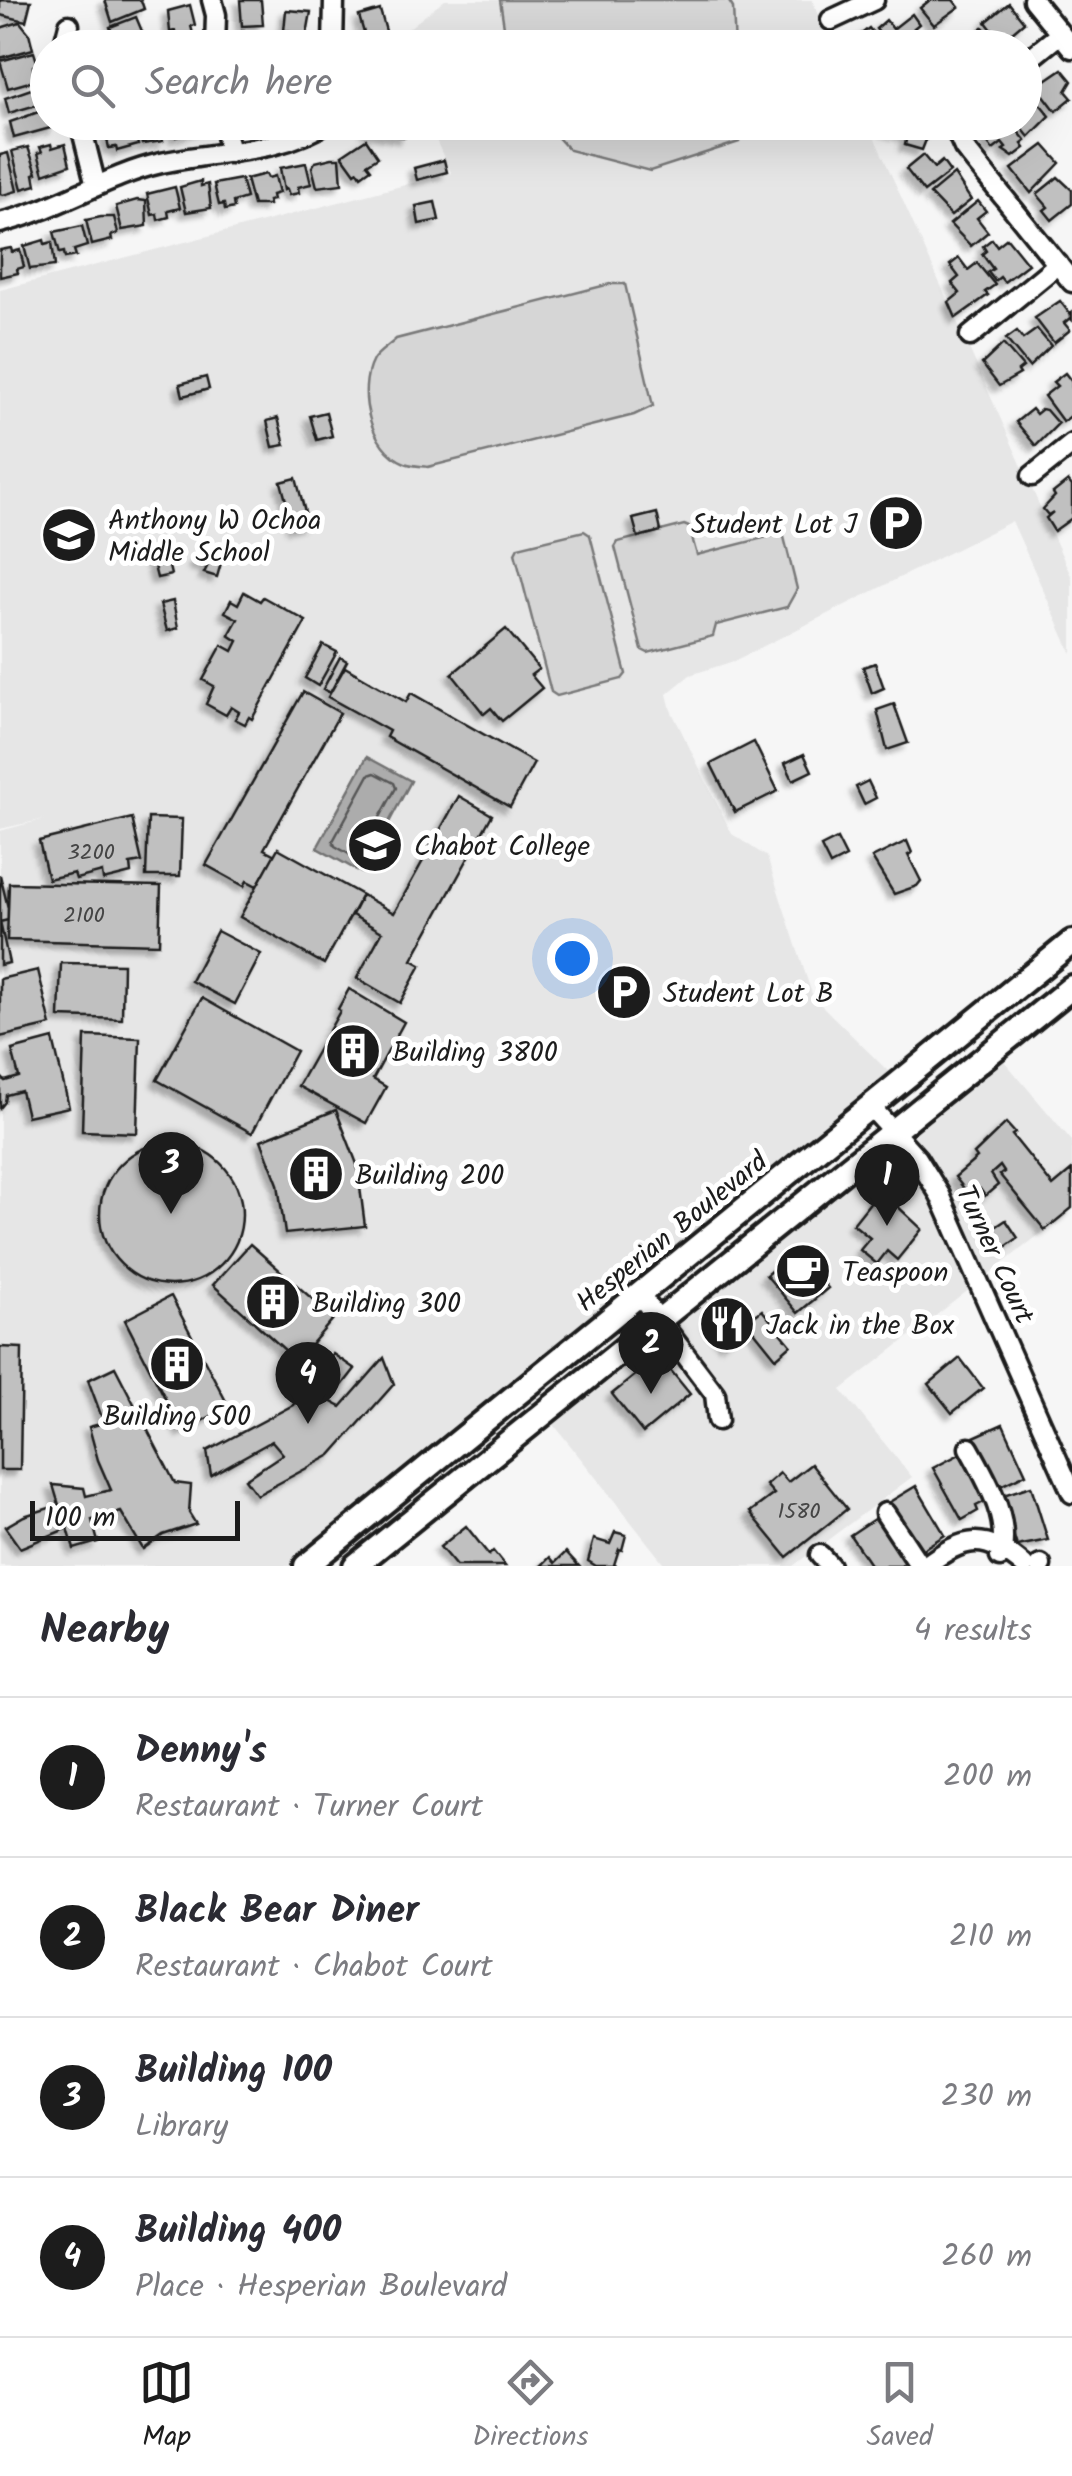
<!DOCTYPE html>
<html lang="en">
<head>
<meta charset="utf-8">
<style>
	:root { --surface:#fff; --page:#f7f7f7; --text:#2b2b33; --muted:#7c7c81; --line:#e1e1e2; --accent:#1c1c1c }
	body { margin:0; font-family:Kalam,sans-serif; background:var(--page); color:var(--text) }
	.scale { position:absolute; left:30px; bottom:25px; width:210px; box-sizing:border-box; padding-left:10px; border:5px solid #1c1c1c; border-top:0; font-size:28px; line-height:35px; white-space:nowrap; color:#1c1c1c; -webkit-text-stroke:8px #fff; paint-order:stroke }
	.you { position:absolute; left:572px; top:958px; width:35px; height:35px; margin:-25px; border:8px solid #fff; border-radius:50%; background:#1a73e8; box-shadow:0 0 0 15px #1a73e833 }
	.badge { display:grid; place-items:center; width:65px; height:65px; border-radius:50%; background:var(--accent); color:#fff; font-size:32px; font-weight:700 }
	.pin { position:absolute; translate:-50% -82px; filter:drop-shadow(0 2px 5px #0008) }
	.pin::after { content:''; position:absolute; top:52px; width:35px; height:30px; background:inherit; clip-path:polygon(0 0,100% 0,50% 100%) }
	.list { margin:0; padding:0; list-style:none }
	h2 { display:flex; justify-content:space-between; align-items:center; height:130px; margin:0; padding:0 40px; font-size:42px }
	h2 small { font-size:32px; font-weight:400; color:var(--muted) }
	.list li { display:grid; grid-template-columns:65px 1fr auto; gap:30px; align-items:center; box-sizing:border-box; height:160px; padding:0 40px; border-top:2px solid var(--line) }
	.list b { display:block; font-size:38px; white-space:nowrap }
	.list p { margin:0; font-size:32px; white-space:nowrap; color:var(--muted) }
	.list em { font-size:32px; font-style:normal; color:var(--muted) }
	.icon { flex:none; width:55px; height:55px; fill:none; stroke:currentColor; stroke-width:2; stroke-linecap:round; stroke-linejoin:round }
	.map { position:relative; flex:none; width:1072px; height:1566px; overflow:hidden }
	.search { position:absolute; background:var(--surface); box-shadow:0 10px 40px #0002; left:30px; right:30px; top:30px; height:110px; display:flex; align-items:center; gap:25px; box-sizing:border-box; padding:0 35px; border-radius:55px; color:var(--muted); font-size:38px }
	.sheet { height:770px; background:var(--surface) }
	nav { display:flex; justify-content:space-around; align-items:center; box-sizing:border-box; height:140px; border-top:2px solid var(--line); background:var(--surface); font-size:28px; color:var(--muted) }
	nav a { display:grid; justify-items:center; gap:5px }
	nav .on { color:var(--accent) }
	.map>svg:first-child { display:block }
	.built { fill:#e6e6e6 }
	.green { fill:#d6d6d6; stroke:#797979; stroke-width:2.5 }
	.water { fill:#acacac; stroke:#727272; stroke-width:2.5 }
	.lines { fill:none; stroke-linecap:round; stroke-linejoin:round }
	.shore { stroke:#565656; stroke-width:2.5 }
	.building { fill:#c0c0c0; stroke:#1c1c1c; stroke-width:2.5; filter:url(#shadow) }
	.minor-casing { stroke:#1c1c1c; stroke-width:25 }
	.major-casing { stroke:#1c1c1c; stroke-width:30 }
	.minor { stroke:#fff; stroke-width:18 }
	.major { stroke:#fff; stroke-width:22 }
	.labels { text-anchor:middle; stroke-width:10; stroke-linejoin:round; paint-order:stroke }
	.number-label { font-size:22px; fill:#454545 }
	.poi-label { font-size:28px; fill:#1c1c1c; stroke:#fff; text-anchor:start }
	.street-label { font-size:28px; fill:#1c1c1c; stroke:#fff }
</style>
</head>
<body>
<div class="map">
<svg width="1072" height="1566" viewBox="0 0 1072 1566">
	<defs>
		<filter id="shadow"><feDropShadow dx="-5.5" dy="5.5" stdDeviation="2.5" flood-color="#0004"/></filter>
	</defs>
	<rect width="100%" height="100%" fill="#f6f6f6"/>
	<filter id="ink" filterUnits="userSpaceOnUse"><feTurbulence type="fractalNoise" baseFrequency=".01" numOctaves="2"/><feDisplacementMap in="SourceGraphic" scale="20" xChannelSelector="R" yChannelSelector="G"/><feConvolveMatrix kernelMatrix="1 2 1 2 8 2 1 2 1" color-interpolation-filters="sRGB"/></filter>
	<g filter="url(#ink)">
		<g class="built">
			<path d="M445 0H812L834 47 393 48 391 42Z"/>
			<path d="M428 123H868L1072 578V654L1012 521 734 661 690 675 667 694 671 710 732 834 767 857 813 997 891 1074 292 1566H0V831L45 819 0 829V290L451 173Z"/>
			<path d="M1000 1056 1072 1141V1209L841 1390 912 1477 793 1566H666L551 1421Z"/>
		</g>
		<g class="green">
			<path d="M500 0H728L733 8 735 47H507Z"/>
			<path d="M545 123H738L739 142 650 171 569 150Z"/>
			<path d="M610 284H625L653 406 634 415 428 467C421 466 412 466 405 463 370 449 356 392 373 360 378 352 389 346 396 339Z"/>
			<path d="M684 525 689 527 697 555 783 533 797 589 787 607 716 625 713 636 648 653 642 650 615 547 618 542Z"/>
			<path d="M584 531 590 535 626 674 622 679 557 696 551 692 515 553 518 547Z"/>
		</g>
		<path class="water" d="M367 757 411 781 362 873 317 848Z"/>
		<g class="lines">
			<path class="shore" d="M375 773 394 783 396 788 360 854 354 857 335 846 333 841 369 775Z"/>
		</g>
		<g class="building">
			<path d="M0 0 31 1 26 21 0 15Z"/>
			<path d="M105 0H141L144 9 112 22Z"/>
			<path d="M240 0H261L263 25 242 26Z"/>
			<path d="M930 0H953L959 7 934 25 920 8Z"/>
			<path d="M1009 3 1024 22 1011 33 1017 41 1006 48 986 22Z"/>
			<path d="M190 5 195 25 191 26 193 34 176 39 175 31 170 32 168 11Z"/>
			<path d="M286 10 311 12 306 40 289 39V31H284Z"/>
			<path d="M380 10 388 38 367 43 359 16Z"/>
			<path d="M912 14 919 24 914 28 920 35 909 48H891L876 29 886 20 893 29Z"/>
			<path d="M136 17 147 43 135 48H111L108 34 112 33 110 27Z"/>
			<path d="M20 22 29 33 33 49 0 58V28Z"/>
			<path d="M983 27 1000 48H961L960 46Z"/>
			<path d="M869 28 885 48H863L866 45 859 36Z"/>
			<path d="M242 31 264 33 263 48H241Z"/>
			<path d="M34 52 38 65 33 66V81L8 88 0 61Z"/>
			<path d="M1062 69 1072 81 1066 91 1072 98 1056 111 1037 86Z"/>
			<path d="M43 85 47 102 9 113 5 98Z"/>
			<path d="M1036 99 1050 116 1029 137 1017 122H1024V108Z"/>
			<path d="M47 109 48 122H53L54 127 14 138 10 122Z"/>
			<path d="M133 122 138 145 117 151 116 147 109 148 105 130 108 129 107 124Z"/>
			<path d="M137 122H167L170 134 162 136 163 141 142 144Z"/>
			<path d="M173 122H203L204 128 176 137Z"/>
			<path d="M366 122H408L405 137 367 131Z"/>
			<path d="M888 122H933L922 150 905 145 907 135 886 130Z"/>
			<path d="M991 122H1010L1026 141 1022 144 1025 148 1013 157 1003 150 1006 148 1002 143 993 150 981 135Z"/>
			<path d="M366 139 378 157 367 164 371 169 361 176 358 171 355 173 342 155Z"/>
			<path d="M51 144 52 148 65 144 70 165 44 174 38 153 42 152 40 147Z"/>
			<path d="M1044 145 1060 163 1031 193 1012 169Z"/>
			<path d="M28 147 37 173 34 174 36 185 22 189 12 151Z"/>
			<path d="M8 153 17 191 3 195 0 194V155Z"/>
			<path d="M923 155 934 168 942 161 950 172 924 192 906 169Z"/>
			<path d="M332 158H340L342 184 317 187 312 167 315 162Z"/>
			<path d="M444 160 447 172 417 180 414 168Z"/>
			<path d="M306 163 311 184 298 187 299 193 289 195 287 189 284 190 280 168Z"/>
			<path d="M266 174 268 178 275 176 279 193 272 195 273 200 268 201 269 205H253L246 179Z"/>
			<path d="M954 174 971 200 951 216 930 194Z"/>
			<path d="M1058 177 1072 190V204L1052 220 1044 210 1048 207 1037 194Z"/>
			<path d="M241 179 246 198 233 202 234 208 225 210 224 204 219 205 214 184Z"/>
			<path d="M201 181V186L208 184 211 208 186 212 180 187Z"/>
			<path d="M175 187 180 208 168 211 169 217 158 220 157 214 152 215 147 194Z"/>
			<path d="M137 200 146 201 147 226 122 230 116 206Z"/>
			<path d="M978 201 986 211 977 218 988 232 971 246 950 224Z"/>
			<path d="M435 202 439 220 419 224 416 206Z"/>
			<path d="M101 217H114L118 233 111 236 112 240 92 245 86 220Z"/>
			<path d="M82 226 87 246 74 250 76 256 65 258 64 252 60 253 54 232Z"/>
			<path d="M1007 238 1028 264 1004 282 1000 277 995 281 988 272 993 269 982 254 986 251 983 246 992 239 997 246Z"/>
			<path d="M44 240 45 244 52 242 55 266 30 269 24 246Z"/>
			<path d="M11 248 12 252 20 250 24 267 17 269 18 273 0 277V250Z"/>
			<path d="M959 258 968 270 977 263 995 285 985 292 988 295 956 318 949 302 960 293 952 283 959 277 950 265Z"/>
			<path d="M1060 301 1070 314 1072 312V320L1070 318 1064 323 1070 330 1054 343 1035 318Z"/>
			<path d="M1037 329 1051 346 1029 367 1006 339 1017 331 1023 339Z"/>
			<path d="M1003 344 1023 367 1018 371 1020 374 999 386 982 364Z"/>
			<path d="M1065 373 1072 382V415L1063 422 1044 396 1057 386 1053 382Z"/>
			<path d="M206 377 209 389 183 396 180 384Z"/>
			<path d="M1032 409 1036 414 1042 409 1046 410 1058 424 1036 446 1016 422Z"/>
			<path d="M326 412 332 436 317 440 310 416Z"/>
			<path d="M278 418 285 445 273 447 267 421Z"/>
			<path d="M296 478 308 523 293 527 281 482Z"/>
			<path d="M1068 481 1072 486V518L1054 531 1046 518 1053 512 1048 515 1043 509 1055 496 1053 493Z"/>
			<path d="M657 513 661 531 638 537 633 519Z"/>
			<path d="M208 551 223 556 217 577 204 573 207 567 194 563 196 558 205 560Z"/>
			<path d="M166 554 171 575 157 578 152 558Z"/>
			<path d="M244 592 260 601 263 597 306 621 252 719 249 717 245 724 235 719 239 712 231 707 226 715 206 704 214 686 203 680 222 645 233 651 238 641 229 635 238 619 225 612 231 600 238 604Z"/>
			<path d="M173 601 178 628 167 631 160 604Z"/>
			<path d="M506 629 539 669 531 675 542 688 502 721 491 708 484 714 452 674Z"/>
			<path d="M323 645 337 652 318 686 305 678Z"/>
			<path d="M340 657 347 661 330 693 323 689Z"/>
			<path d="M875 663 884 688 872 693 863 667Z"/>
			<path d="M345 667 406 702 411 693 534 763 510 807 386 737 389 731 328 697Z"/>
			<path d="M303 692 340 713 264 849 275 855 257 886 247 881 244 886 206 865Z"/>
			<path d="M894 704 908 743 887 750 877 710Z"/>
			<path d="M754 742 778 791 735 812 711 764Z"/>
			<path d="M804 754 812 771 793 780 785 763Z"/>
			<path d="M868 781 876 798 864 804 856 787Z"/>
			<path d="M459 796 492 815 412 960 421 965 400 1003 357 978 382 932 352 915 362 895 394 913Z"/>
			<path d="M132 818 142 862 130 864 131 873 103 880 102 872 76 879 74 873 48 879 39 841Z"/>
			<path d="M148 818 182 819 180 876H146Z"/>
			<path d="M837 839 846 857 830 865 821 847Z"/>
			<path d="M907 841 912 853 908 855 921 881 917 886 894 894 872 858Z"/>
			<path d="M278 848 362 895 324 964 240 917Z"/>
			<path d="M0 875 8 908V920L0 922 9 963 0 965Z"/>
			<path d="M9 883 161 886 159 944 7 940Z"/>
			<path d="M217 931 261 954 235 1004 191 981Z"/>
			<path d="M61 963 123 964 122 1019 59 1017Z"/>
			<path d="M38 970 51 1025 0 1037V979Z"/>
			<path d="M349 989 404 1022 373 1079 386 1087 366 1123 298 1086 340 1011 338 1009Z"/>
			<path d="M202 998 296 1051 252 1133 157 1080Z"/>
			<path d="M85 1036 140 1038 137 1133 82 1131Z"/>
			<path d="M53 1039 69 1107 27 1116 21 1091 6 1095 5 1102 0 1108V1076L5 1081 19 1077 12 1050Z"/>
			<path d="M336 1110 357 1164 365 1226 285 1234 278 1184 261 1140Z"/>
			<path d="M1006 1123 1015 1133 1012 1135 1053 1186 1072 1170V1208L1045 1230 1000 1175 1004 1172 1000 1166 991 1174 998 1185 985 1196 980 1189 970 1196 955 1177 977 1158 974 1154Z"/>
			<circle cx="171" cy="1214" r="71"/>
			<path d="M880 1190 922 1229 897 1260 887 1251 877 1264 860 1250 870 1238 853 1224Z"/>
			<path d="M1006 1220 1018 1238 1004 1248 991 1230Z"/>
			<path d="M250 1244 334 1318 297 1361 213 1285Z"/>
			<path d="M796 1250 828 1288 798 1313 766 1275Z"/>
			<path d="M171 1296 229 1407 182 1431 125 1320Z"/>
			<path d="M729 1305 746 1326 725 1343 708 1322Z"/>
			<path d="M762 1310 791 1345 776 1358 747 1322Z"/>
			<path d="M0 1347 22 1348 20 1470H0Z"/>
			<path d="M333 1354 355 1369 330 1401 341 1407 384 1358 394 1384 331 1455 257 1495 245 1479 283 1454 272 1441 211 1475 207 1451 293 1405Z"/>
			<path d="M659 1356 690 1394 643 1433 612 1394Z"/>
			<path d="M960 1358 983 1388 952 1413 929 1384Z"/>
			<path d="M115 1367 175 1483 191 1485 189 1513 196 1524 163 1535 143 1549 121 1512 92 1520 98 1542 74 1549 68 1528 20 1548 5 1527 24 1516 59 1505 53 1485 84 1488 86 1496 111 1490 98 1460 89 1427 104 1423 88 1380Z"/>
			<path d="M1003 1424 1026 1474 996 1488 974 1437Z"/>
			<path d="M962 1453 988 1500 976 1506 978 1511 962 1520 933 1468Z"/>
			<path d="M811 1464 847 1509 787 1557 750 1512 774 1494 766 1485 780 1473 788 1482Z"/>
			<path d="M916 1486 945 1535 918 1552 888 1503Z"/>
			<path d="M1031 1486 1048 1540 1017 1546 1000 1496Z"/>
			<path d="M877 1517 907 1561 901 1566H871L850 1535Z"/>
			<path d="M466 1526 489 1555 493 1551 505 1566H456L440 1547Z"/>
			<path d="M615 1532 626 1535 622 1550 619 1549 614 1565 617 1566H596L588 1561 594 1539 610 1544Z"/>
			<path d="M566 1552 579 1566H541L550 1557 555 1563Z"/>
		</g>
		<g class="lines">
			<g class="minor-casing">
				<g id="minor">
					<path d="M212 0 216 15 215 48"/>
					<path d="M1033 0 1072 48"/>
					<path d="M831 20 874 0"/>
					<path d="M63 48 69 25"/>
					<path d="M333 48 334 0"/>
					<path d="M1024 63 1060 34"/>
					<path d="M80 122 96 186"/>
					<path d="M223 122 230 153"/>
					<path d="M959 122 956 130 964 148 1072 282"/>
					<path d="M0 223C56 210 105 176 161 163 215 151 280 154 327 122"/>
					<path d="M970 336 1058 264"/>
					<path d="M1032 476 1072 444"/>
					<path d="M871 1107 917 1158 940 1195 1072 1493"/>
					<path d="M640 1295 715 1394 718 1420"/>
					<path d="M969 1448C986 1479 1012 1521 1000 1557"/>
					<path d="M885 1513 920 1566"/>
					<path d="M820 1555 830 1566"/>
					<path d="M925 1566C965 1536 985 1532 1024 1566"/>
					<path d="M1039 1566 1041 1565"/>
				</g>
			</g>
			<g class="major-casing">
				<g id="major">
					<path d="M306 1566 1072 942"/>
					<path d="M355 1566 1072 987"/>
				</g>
			</g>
			<use href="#minor" class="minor"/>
			<use href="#major" class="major"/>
		</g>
	</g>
	<defs>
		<g id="parking-disc" transform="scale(2.875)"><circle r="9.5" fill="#1c1c1c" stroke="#fff"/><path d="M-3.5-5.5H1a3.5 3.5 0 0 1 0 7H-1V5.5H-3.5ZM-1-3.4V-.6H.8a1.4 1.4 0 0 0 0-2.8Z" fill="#fff"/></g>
		<g id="school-disc" transform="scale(2.875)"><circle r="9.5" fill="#1c1c1c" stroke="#fff"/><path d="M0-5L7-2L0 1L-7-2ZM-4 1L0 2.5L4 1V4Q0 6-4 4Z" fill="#fff"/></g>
		<g id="university-disc" transform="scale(2.875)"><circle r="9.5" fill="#1c1c1c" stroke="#fff"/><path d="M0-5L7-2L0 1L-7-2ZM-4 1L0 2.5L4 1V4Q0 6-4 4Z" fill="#fff"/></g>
		<g id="building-disc" transform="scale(2.875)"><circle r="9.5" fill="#1c1c1c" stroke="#fff"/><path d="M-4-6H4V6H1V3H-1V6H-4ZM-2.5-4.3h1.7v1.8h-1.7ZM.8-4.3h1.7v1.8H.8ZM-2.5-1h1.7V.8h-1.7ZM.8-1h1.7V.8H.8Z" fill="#fff"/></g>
		<g id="cafe-disc" transform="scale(2.875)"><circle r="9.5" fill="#1c1c1c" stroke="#fff"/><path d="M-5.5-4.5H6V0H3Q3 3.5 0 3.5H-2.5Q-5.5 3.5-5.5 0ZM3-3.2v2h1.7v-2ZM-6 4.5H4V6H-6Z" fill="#fff"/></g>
		<g id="restaurant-disc" transform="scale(2.875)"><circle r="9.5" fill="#1c1c1c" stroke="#fff"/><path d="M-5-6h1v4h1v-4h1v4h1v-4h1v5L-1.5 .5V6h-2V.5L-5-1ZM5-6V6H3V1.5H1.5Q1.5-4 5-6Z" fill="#fff"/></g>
	</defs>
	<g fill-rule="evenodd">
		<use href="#parking-disc" x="896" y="523"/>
		<use href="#school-disc" x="69" y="535"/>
		<use href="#university-disc" x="375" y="845"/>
		<use href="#parking-disc" x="624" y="992"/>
		<use href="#building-disc" x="353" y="1051"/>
		<use href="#building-disc" x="316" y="1174"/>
		<use href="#cafe-disc" x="803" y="1271"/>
		<use href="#building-disc" x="273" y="1302"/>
		<use href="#restaurant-disc" x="727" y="1324"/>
		<use href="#building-disc" x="177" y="1364"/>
	</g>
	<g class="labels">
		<g class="number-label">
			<text x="91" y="859">3200</text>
			<text x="84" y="922">2100</text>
			<text x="799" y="1518">1580</text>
		</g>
		<g class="poi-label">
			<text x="108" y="529">Anthony W Ochoa<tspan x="108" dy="32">Middle School</tspan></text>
			<text x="857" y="533" text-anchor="end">Student Lot J</text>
			<text x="414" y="855">Chabot College</text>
			<text x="663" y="1002">Student Lot B</text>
			<text x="392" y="1061">Building 3800</text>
			<text x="355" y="1184">Building 200</text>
			<text x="842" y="1281">Teaspoon</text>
			<text x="312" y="1312">Building 300</text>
			<text x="766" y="1334">Jack in the Box</text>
			<text x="177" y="1425" text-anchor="middle">Building 500</text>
		</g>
		<g class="street-label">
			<text transform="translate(671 1231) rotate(-39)" y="10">Hesperian Boulevard</text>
			<text transform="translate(996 1254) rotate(65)" y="10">Turner Court</text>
		</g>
	</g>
</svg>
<div class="scale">100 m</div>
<div class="you"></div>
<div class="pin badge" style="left:887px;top:1226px">1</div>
<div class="pin badge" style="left:651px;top:1394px">2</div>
<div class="pin badge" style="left:171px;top:1214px">3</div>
<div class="pin badge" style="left:308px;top:1424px">4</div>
<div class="search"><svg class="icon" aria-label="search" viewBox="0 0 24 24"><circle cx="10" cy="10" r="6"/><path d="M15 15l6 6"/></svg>Search here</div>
</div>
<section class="sheet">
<h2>Nearby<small>4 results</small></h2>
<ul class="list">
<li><span class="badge">1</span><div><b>Denny's</b><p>Restaurant · Turner Court</p></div><em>200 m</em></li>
<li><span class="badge">2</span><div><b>Black Bear Diner</b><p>Restaurant · Chabot Court</p></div><em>210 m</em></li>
<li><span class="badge">3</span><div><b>Building 100</b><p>Library</p></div><em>230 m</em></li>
<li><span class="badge">4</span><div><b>Building 400</b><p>Place · Hesperian Boulevard</p></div><em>260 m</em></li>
</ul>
</section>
<nav>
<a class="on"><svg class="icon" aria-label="map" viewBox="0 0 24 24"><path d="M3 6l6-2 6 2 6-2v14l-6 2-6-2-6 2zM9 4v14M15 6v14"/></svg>Map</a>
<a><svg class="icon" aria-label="directions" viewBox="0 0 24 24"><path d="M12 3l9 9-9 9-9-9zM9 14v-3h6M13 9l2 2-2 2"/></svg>Directions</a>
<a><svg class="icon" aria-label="saved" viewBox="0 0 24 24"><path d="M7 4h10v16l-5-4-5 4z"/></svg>Saved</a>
</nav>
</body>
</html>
